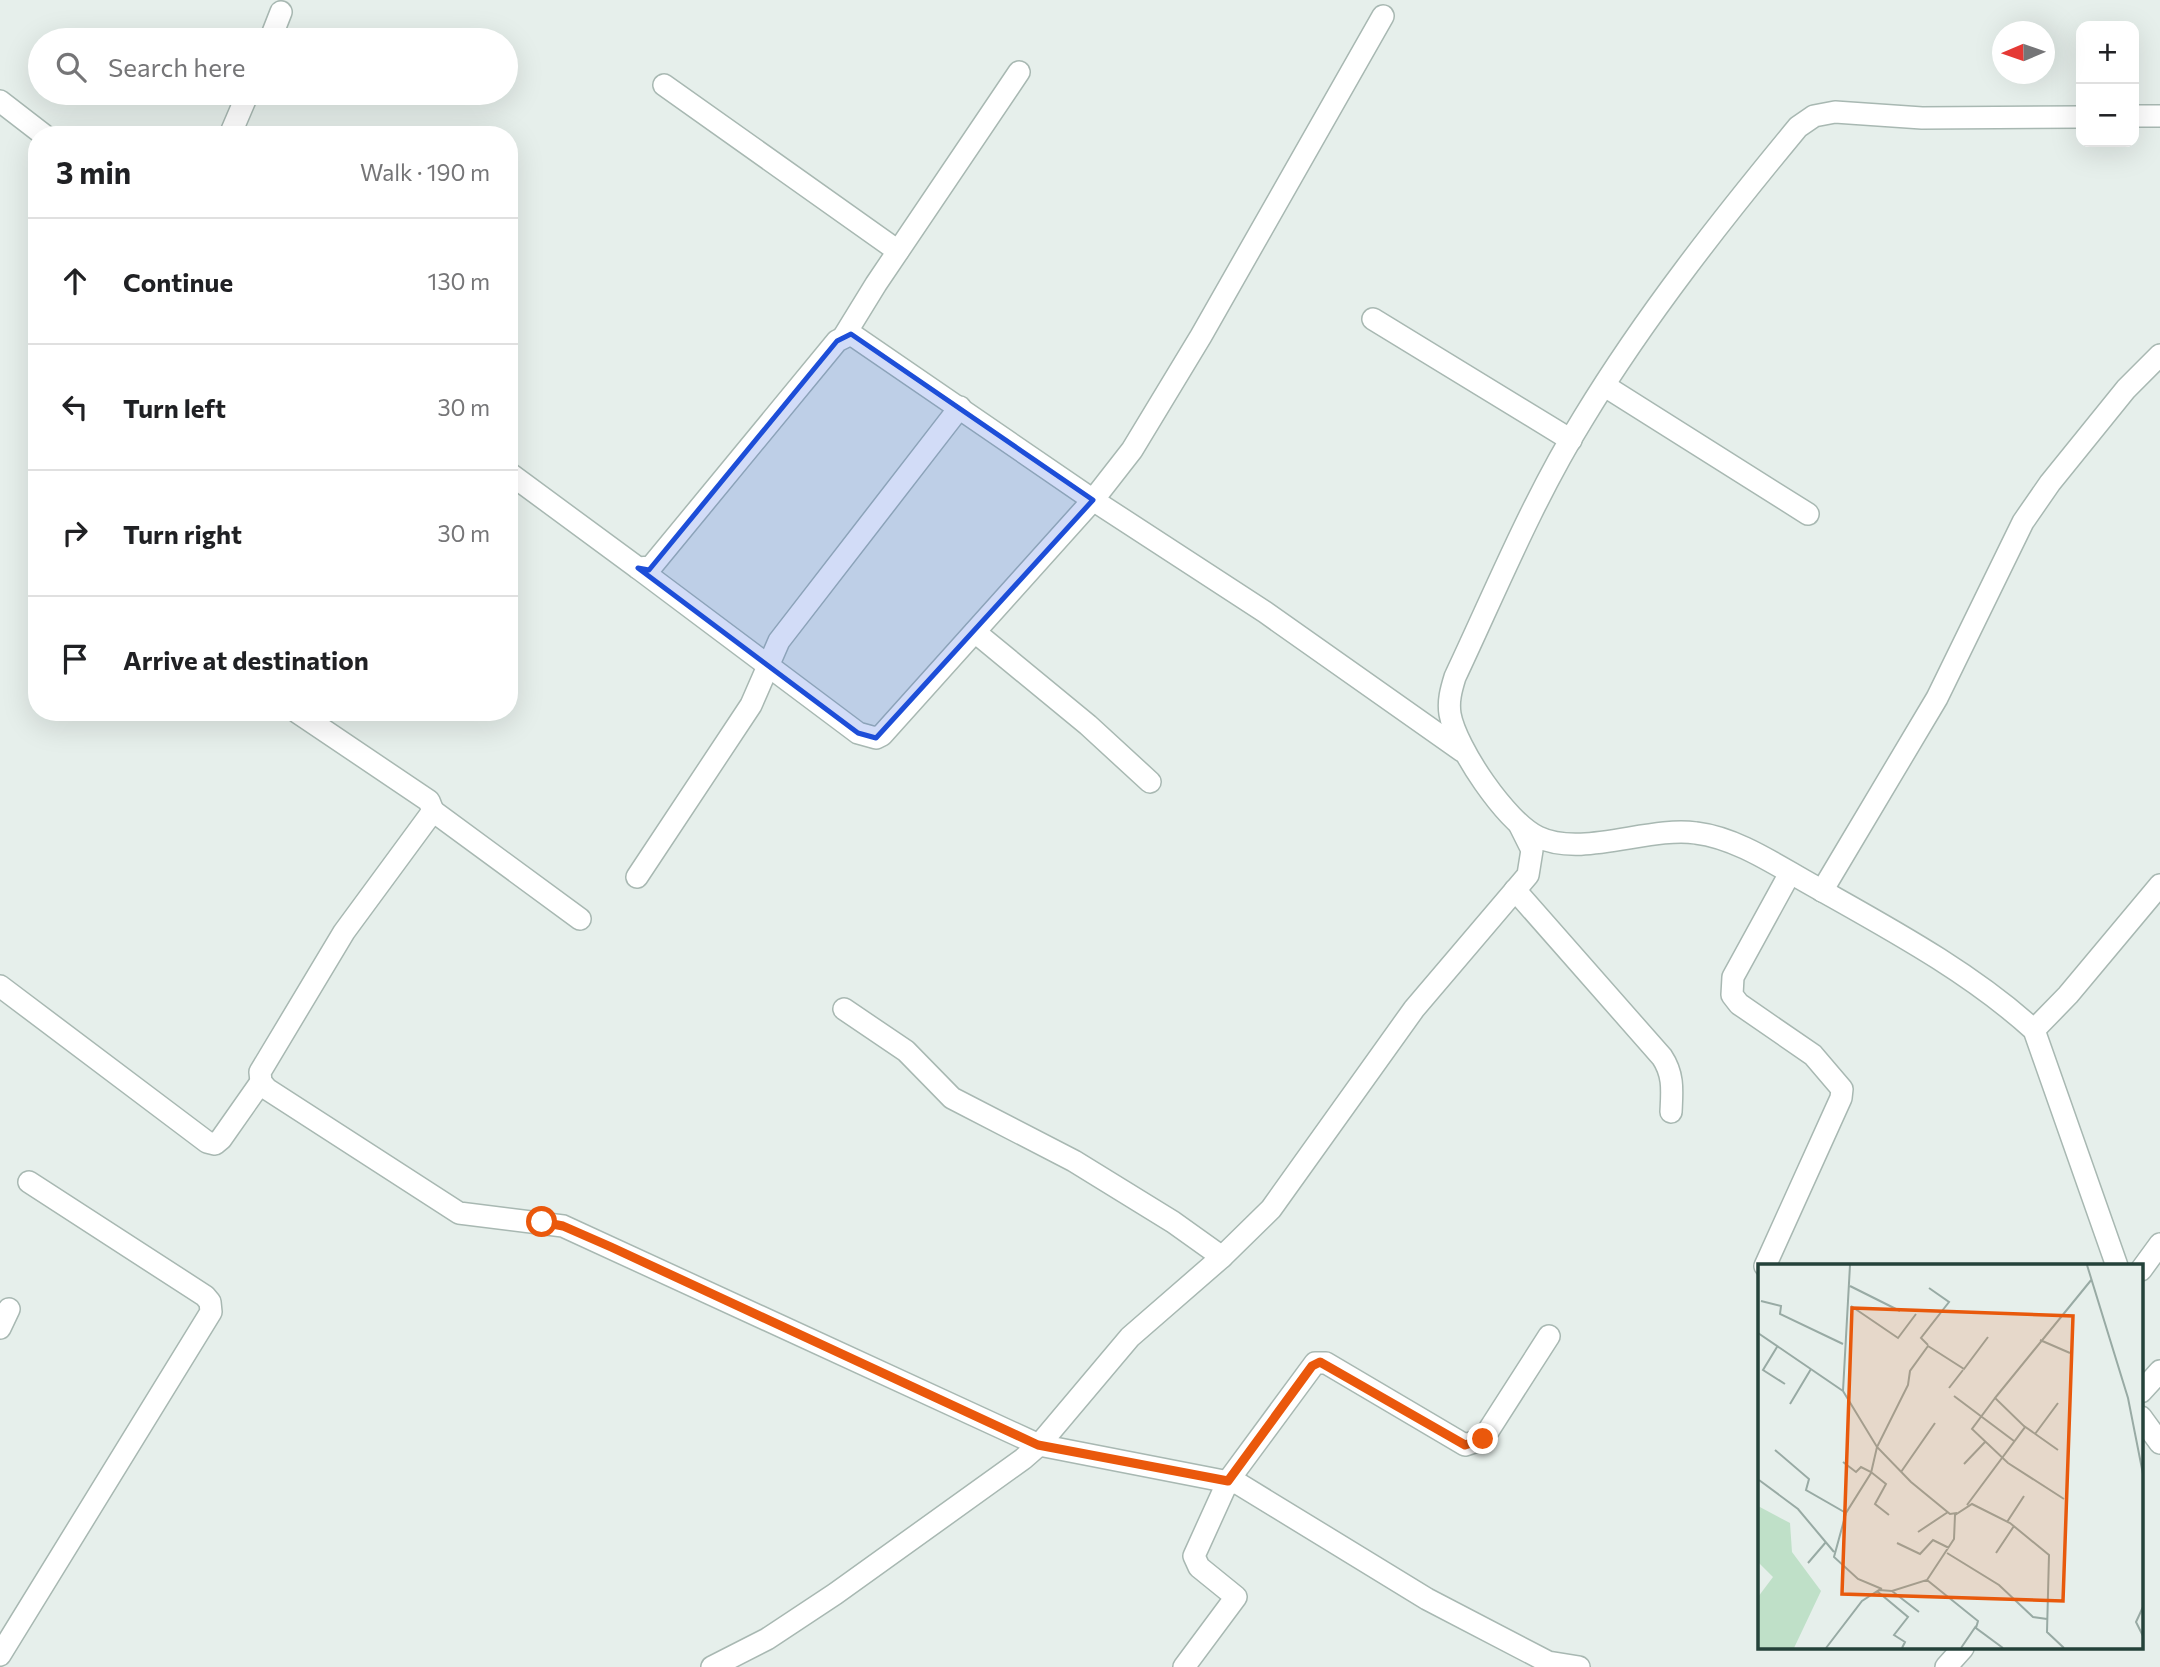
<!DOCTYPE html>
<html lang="en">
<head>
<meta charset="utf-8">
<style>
	:root { --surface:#fff; --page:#f6f6f6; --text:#202124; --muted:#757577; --line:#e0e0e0 }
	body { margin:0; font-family:Commissioner,sans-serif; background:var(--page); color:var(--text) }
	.controls { position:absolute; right:21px; top:21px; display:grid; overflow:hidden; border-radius:14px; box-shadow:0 7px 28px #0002 }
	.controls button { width:63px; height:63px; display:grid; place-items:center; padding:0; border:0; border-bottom:2px solid var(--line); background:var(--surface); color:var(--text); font:35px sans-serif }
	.compass { position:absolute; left:1992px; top:21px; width:63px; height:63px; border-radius:50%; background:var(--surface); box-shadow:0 7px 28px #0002; rotate:268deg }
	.stop { position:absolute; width:21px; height:21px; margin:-16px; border:5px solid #ea580c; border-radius:50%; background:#fff }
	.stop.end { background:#ea580c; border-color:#fff; box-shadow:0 2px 7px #0008 }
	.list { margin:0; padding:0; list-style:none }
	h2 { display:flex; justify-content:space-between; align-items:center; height:91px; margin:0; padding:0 28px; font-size:30px }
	h2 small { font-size:23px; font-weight:400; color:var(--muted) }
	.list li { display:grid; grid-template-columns:46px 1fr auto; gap:21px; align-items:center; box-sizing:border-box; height:126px; padding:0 28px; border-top:2px solid var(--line) }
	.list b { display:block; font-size:26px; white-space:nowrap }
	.list em { font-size:23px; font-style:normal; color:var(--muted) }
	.icon { flex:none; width:38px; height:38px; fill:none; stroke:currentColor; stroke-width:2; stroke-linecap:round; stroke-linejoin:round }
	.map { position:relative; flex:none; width:2160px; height:1667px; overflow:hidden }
	.search { position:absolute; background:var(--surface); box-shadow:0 7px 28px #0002; left:28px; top:28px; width:490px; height:77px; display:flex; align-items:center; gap:18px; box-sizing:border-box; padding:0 24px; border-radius:38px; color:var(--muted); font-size:26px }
	.panel { position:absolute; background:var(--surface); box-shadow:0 7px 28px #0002; left:28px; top:126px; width:490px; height:595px; border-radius:28px }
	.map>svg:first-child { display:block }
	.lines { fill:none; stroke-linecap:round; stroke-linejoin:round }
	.minor-casing { stroke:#a8b8b2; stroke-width:24 }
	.minor { stroke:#fff; stroke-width:21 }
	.route { stroke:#ea580c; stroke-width:9 }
	.marked { fill:#1d4ed8; fill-opacity:0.2; stroke:#1d4ed8; stroke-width:5; stroke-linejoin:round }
	.inset-road { fill:none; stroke:#98aaa4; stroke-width:2 }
	.view { fill:#e8590c; fill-opacity:0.15; stroke:#e8590c; stroke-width:3.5 }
	.inset-edge { fill:none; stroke:#24423a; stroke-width:3.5 }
</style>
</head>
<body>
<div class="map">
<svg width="2160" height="1667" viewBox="0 0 2160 1667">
	<rect width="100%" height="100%" fill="#e6efeb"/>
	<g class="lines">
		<g class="minor-casing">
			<g id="minor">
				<path d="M270 40 281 12"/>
				<path d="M664 85 898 251"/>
				<path d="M0 101 44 135"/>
				<path d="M2134 116H2160"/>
				<path d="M2081 117 1922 118 1835 112 1814 116 1798 127C1722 219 1646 315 1584 417 1533 499 1496 590 1455 677 1451 690 1448 701 1450 714 1456 748 1506 822 1538 837 1582 858 1649 826 1696 833 1737 838 1776 865 1812 885 1888 928 1969 971 2034 1030L2117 1266"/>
				<path d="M230 135 248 93"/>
				<path d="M1373 319 1571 440"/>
				<path d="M844 336 876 284 1019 72"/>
				<path d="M1605 386 1808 514"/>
				<path d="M509 473 638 568 651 567 837 341 851 334 1093 500 1265 612 1462 751"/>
				<path d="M638 568 858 733 876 738 882 735 1093 500 1132 450 1201 336 1383 16"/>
				<path d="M975 632 1088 725 1150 782"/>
				<path d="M297 712 429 801 433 811 344 932 260 1072 261 1082 267 1089 459 1213 563 1226 1039 1445 1239 1484 1427 1599 1548 1662 1579 1667"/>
				<path d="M433 811 580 919"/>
				<path d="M637 877 751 705 779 641 960 407"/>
				<path d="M1515 890 1662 1057C1674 1075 1672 1091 1671 1112"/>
				<path d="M1822 891 1937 698 2023 522 2050 483 2126 389 2160 355"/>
				<path d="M0 986 207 1142 215 1144 221 1139 261 1082"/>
				<path d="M844 1009 906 1051 952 1098 1074 1161 1173 1222 1222 1257"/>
				<path d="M2034 1030 2068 995 2160 885"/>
				<path d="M1765 1266 1841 1098 1842 1089 1813 1055 1739 1004 1732 995 1733 977 1790 873"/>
				<path d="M2141 1270 2160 1244"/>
				<path d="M0 1328 9 1309"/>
				<path d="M2141 1392 2160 1371"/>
				<path d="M2141 1417 2160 1443"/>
				<path d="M0 1655 211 1312 210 1302 205 1296 29 1182"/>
				<path d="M712 1667 767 1639 835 1594 1023 1459 1039 1445 1130 1337 1222 1257 1271 1209 1414 1009 1528 875 1532 850 1520 826"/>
				<path d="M1184 1667 1236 1597 1199 1567 1194 1556 1228 1481 1315 1363H1326L1465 1445 1483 1439 1549 1336"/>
				<path d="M1946 1667 1963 1648"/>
			</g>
		</g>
		<use href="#minor" class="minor"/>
	</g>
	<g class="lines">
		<path class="route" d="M542 1222 563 1226 611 1247 1038 1445 1228 1481 1312 1366 1320 1362 1465 1445 1483 1439"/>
	</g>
	<path class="marked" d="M851 334 1093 500 876 738 858 733 638 568 649 570 837 341Z"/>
	<g transform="translate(1758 1264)">
		<rect width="385" height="385" fill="#e6efeb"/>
		<path d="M0 242 32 259 34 288 63 327 36 384H0V333L15 313 0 298Z" fill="#bfe0c8"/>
		<path class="inset-road" d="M92 1 85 127 119 183 153 218 192 250 199 249M329 1 370 134 385 210M92 22 142 47M3 37 23 42 22 50 85 80M93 42 140 74 158 50M0 69 85 127M282 76 312 89M170 81 163 74 191 38 171 24M19 83 5 106 27 120M191 124 205 106M196 132 256 177M237 134 214 165 250 199 306 235M32 140 53 105M266 162 300 186M277 170 300 139M17 186 51 215 48 226 88 249M85 198 98 208 103 203 113 208 128 220 117 240 131 251M206 200 227 178M143 208 177 159M1 216 40 245 76 288M209 241 267 163 237 134 334 15M249 258 266 232M160 268 190 248M139 279 162 290 175 276 191 284M189 289 241 321 275 353 289 355M238 289 256 262M50 299 68 278M169 316 220 357 218 364 245 384M124 325 100 315 76 293 88 249 113 209 119 183 150 121 152 107 170 82 206 105 230 73M119 327 150 353 136 371 147 378 144 384M134 327 161 348M385 343 378 358 385 372M68 384 104 337 121 326 134 327 169 316 196 275 197 251 214 240 252 259 291 291 289 368 306 384M203 384 218 362"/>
		<path class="view" d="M94 44 315 52 305 337 84 330Z"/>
		<rect width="385" height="385" class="inset-edge"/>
	</g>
</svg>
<div class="controls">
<button>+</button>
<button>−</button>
</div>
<svg class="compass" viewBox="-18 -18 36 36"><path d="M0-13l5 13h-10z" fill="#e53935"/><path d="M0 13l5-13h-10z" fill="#757577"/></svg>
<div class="stop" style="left:542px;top:1222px"></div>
<div class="stop end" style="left:1483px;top:1439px"></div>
<div class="search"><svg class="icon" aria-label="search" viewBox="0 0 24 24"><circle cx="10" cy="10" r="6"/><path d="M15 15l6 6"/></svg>Search here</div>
<section class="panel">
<h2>3 min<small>Walk · 190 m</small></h2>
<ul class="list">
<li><svg class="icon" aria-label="ahead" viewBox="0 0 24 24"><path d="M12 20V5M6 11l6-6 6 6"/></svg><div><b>Continue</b></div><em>130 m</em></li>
<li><svg class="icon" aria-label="left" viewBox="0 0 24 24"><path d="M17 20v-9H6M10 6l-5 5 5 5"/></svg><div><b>Turn left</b></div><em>30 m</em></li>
<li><svg class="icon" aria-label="right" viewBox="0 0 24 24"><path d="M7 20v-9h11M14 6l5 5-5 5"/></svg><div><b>Turn right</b></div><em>30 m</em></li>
<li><svg class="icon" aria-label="arrive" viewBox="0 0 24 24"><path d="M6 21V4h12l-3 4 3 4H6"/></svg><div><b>Arrive at destination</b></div></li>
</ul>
</section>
</div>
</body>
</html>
